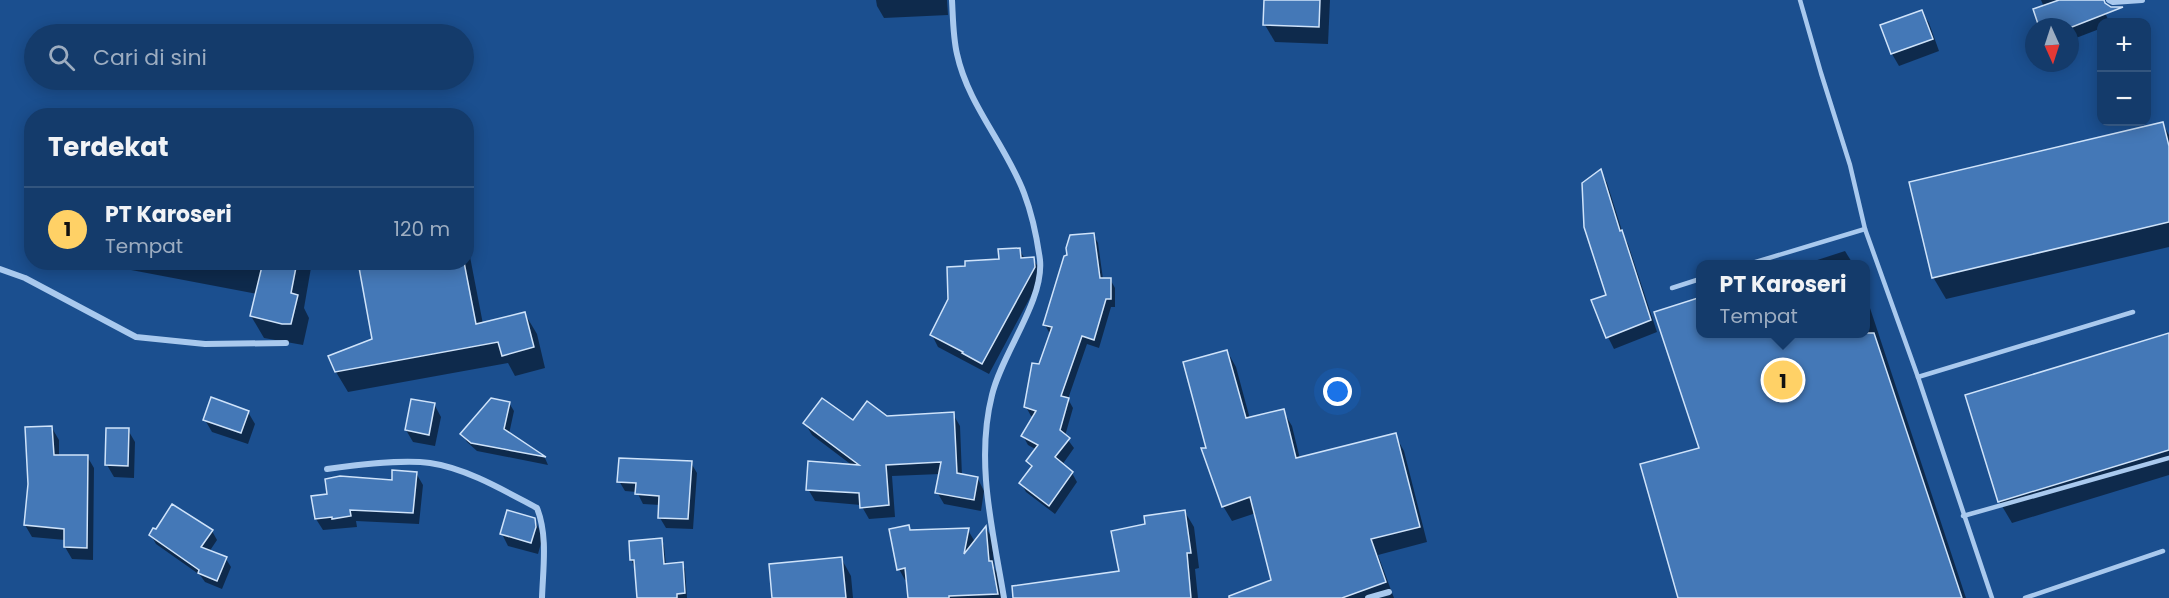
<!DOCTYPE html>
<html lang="id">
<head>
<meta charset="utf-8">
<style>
	:root { --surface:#143b6b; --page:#1d4271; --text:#f1f3f6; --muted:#9dadc1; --line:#33557e; --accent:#ffd166 }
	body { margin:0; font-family:Poppins,sans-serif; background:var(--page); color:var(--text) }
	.controls { position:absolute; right:18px; top:18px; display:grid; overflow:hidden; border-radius:12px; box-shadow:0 3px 15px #0003 }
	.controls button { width:54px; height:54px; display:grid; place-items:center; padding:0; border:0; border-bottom:2px solid var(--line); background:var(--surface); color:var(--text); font:30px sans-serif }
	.compass { position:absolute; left:2025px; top:18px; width:54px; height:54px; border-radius:50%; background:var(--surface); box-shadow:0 3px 15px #0003; rotate:177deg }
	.you { position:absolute; left:1338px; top:392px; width:21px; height:21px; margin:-15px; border:4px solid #fff; border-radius:50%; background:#1a73e8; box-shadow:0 0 0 9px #1a73e833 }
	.badge { display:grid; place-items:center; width:39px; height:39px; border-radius:50%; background:var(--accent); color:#111; font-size:20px; font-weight:700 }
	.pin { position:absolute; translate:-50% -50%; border:3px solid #fff; box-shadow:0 2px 6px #0006 }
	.popup { position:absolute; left:1696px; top:260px; width:174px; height:78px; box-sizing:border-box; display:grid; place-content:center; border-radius:12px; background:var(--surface); filter:drop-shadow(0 2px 4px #0005); font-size:20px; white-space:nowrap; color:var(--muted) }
	.popup b { font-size:22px; color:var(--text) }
	.popup::after { content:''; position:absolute; left:50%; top:100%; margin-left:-12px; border:12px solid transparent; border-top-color:var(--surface) }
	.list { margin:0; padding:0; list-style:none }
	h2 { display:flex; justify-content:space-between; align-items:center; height:78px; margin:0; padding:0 24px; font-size:26px }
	h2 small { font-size:20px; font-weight:400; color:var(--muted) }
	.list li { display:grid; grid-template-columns:39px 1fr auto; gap:18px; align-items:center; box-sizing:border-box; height:84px; padding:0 24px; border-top:2px solid var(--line) }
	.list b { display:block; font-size:22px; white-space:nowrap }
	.list p { margin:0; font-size:20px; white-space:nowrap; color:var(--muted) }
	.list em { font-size:20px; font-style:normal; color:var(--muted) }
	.icon { flex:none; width:33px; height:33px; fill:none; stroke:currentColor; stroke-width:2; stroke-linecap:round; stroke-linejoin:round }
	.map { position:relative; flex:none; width:2169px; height:598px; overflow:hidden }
	.search { position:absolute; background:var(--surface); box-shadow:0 3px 15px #0003; left:24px; top:24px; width:450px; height:66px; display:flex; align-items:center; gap:15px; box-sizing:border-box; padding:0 21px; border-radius:33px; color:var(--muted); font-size:22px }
	.panel { position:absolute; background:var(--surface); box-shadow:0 3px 15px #0003; left:24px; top:108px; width:450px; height:162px; border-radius:24px }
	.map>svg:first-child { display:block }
	.shadow { fill:#0007 }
	.building { fill:#4478b7; stroke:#cfe3fa; stroke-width:1.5 }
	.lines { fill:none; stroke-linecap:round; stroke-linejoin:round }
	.lane { stroke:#a9c9ee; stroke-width:4.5 }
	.street { stroke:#a9c9ee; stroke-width:6 }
</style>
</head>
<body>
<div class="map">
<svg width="2169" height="598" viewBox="0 0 2169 598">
	<rect width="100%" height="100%" fill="#1b4f8f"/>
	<g class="shadow">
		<path d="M876 0H947L948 15 884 18 877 6Z"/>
		<path d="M1266 0H1330L1328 44 1275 42 1265 25Z"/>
		<path d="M2041 0H2100L2109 22H2102V28L2076 38 2074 35 2070 36V27H2041L2044 7Z"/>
		<path d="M1922 12 1929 23 1939 51 1899 66 1892 54 1882 26Z"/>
		<path d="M2163 124 2169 135V247L1946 299 1933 277Z"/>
		<path d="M1601 171 1607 183 1623 234 1628 244 1657 332 1614 349 1608 337V295Z"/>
		<path d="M1093 234 1098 243 1103 279H1110L1115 288V307H1111L1099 348 1087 344 1068 399 1073 408 1065 436 1074 448 1062 465 1072 473 1077 482 1055 514 1026 492 1021 483 1032 469 1027 461 1037 450 1028 445 1023 436 1034 417 1031 416 1026 407 1050 334 1045 325Z"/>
		<path d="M466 236 483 324 525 314 537 334 545 368 515 376 508 363 348 392 336 372 374 340 359 262H466Z"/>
		<path d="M1019 249 1025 259H1033L1040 270V279L989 374 938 347 932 335 1000 261Z"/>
		<path d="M1845 251 1853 264H1805Z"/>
		<path d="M89 262H312L304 308 309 318 303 345 264 338 251 316 257 294Z"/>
		<path d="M1866 296 1966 598H1679L1701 449 1700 334H1866Z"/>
		<path d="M2169 334V475L2012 523 1999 501Z"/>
		<path d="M1227 351 1236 367 1250 419 1283 411 1292 426 1300 459 1395 435 1404 451 1427 542 1378 555 1394 598H1228L1273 581 1256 513 1232 521 1223 506 1208 449Z"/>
		<path d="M509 403 514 411 509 434 545 458 548 465 477 451 467 442 462 434Z"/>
		<path d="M434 404 441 417 435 446 413 442 406 430Z"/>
		<path d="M248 412 255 424 248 444 212 432 205 420Z"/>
		<path d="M953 414 960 426 962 476 978 479 984 491 981 511 944 504 937 492 940 474 892 476 895 517 869 519 861 505 815 501 808 489 853 466 812 435 805 423H853L887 417Z"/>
		<path d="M52 428 59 440V456H87L94 468 93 560 72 559 65 547V540L32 537 25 525Z"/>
		<path d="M128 430 135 442 134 478 114 477 107 465Z"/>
		<path d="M691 463 697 473 693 529 666 528 660 518V505L643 504 637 492 625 491 619 481Z"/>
		<path d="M416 473 423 485 419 524 356 521 357 527 323 530 316 519 313 497 393 481Z"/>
		<path d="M1185 512 1194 527 1199 568 1195 569 1198 598H1074L1121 572 1147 525Z"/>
		<path d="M534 520 541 532 542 540 538 554 508 546 502 534Z"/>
		<path d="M986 528 992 538 994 568 998 574 1002 598H909L907 580H905L899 569 910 531 968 530 975 542Z"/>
		<path d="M212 531 217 540 209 552 226 559 231 567 222 589 205 582 200 575 156 544 151 535Z"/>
		<path d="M661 540 664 546 666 565 682 564 685 569 687 598H647L631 559Z"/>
		<path d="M841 558 851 576 853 598H774Z"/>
	</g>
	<g class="building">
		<path d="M1264 0H1320L1319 27 1263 25Z"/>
		<path d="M2059 0H2104L2105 3 2111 7H2123L2072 27H2039L2033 9Z"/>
		<path d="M1922 10 1933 39 1891 54 1880 25Z"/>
		<path d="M2163 122 2169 146V222L1932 278 1909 182Z"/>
		<path d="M1601 169 1620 231 1622 230 1651 320 1606 338 1591 300 1606 295 1584 227 1582 183Z"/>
		<path d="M1094 233 1100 278H1111V299H1106L1094 340 1082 336 1061 396 1069 398 1060 430 1070 438 1055 457 1073 472 1049 506 1019 483 1032 466 1026 461 1038 445 1021 436 1036 411 1024 407 1032 363 1039 364 1052 327 1043 325 1064 256 1067 255 1066 248 1070 235Z"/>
		<path d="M1020 248 1021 258 1034 257 1035 267 982 364 962 353 963 352 930 335 948 299 947 267 965 266V261L999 259 998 249Z"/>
		<path d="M263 262H297L291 293 298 295 291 324H282L250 316Z"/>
		<path d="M358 262H464L476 324 525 312 534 347 502 356 498 342 335 372 328 356 372 339Z"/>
		<path d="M1701 297V333H1874L1962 598H1678L1640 464 1699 448 1654 312Z"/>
		<path d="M2169 333V450L1998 502 1965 395Z"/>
		<path d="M1227 350 1246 418 1284 409 1296 458 1396 433 1420 527 1371 539 1386 582 1342 598H1229V596L1271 580 1250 497 1222 507 1201 448H1206L1183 362Z"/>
		<path d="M211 397 249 411 241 433 203 420Z"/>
		<path d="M491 398 510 402 504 429 546 457 471 443 460 434Z"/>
		<path d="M822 398 853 420 867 401 887 416 954 412 957 473 978 477 974 500 935 493 941 462 886 465 889 505 860 508 859 493 806 490 808 461 859 465 803 423Z"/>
		<path d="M411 399 435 403 429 435 405 430Z"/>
		<path d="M52 426 54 455H88L87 548 64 547V529L24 525 28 484 25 427Z"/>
		<path d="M106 428H129L128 466 105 465Z"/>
		<path d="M619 458 692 461 688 519 658 518 659 496 635 494 636 483 617 482Z"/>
		<path d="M392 470 417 472 413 513 350 510 351 516 332 519V517L315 519 311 496 327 494 325 479 340 476 392 480Z"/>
		<path d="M172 504 213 530 201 547 227 557 217 581 198 573 199 570 149 535 153 528 156 529Z"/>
		<path d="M507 510 535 518 536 527 531 543 500 534Z"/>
		<path d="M1185 510 1191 553H1187L1191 598H1013L1012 586 1119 571 1111 531 1145 524 1144 516Z"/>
		<path d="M909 525 910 530 969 528 964 554 986 526 989 561H992L998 594 949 596V598H908L905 568 897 570 889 529Z"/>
		<path d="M662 538 664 564 683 562 685 593 677 594V598H637L634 560H630L629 541Z"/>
		<path d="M842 557 846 598H772L769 564Z"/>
	</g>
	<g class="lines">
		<g class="lane">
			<path d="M1800 0 1821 73 1850 165 1865 229 1918 377 1992 598"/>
			<path d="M1749 264 1865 229"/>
			<path d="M1672 288 1700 279"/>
			<path d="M1918 377 2133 312"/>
			<path d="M1963 516 2169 458"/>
			<path d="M2025 598 2163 551"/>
		</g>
		<g class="street">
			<path d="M952 0C953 18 953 37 957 54 968 105 1006 145 1024 193 1032 214 1037 238 1040 260 1044 301 1002 353 992 395 975 462 993 531 1004 598"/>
			<path d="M2109 0 2113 2 2142 0"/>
			<path d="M0 269 25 278 136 337 205 344 286 343"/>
			<path d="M327 469C356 465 401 459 430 463 466 468 505 491 537 508 548 536 543 568 542 598"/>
			<path d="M1368 598 1389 592"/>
		</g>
	</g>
</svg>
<div class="controls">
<button>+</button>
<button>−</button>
</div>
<svg class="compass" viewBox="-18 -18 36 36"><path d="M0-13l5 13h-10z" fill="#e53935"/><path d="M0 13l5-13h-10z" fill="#9dadc1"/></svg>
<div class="you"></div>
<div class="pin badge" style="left:1783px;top:380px">1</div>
<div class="popup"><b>PT Karoseri</b>Tempat</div>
<div class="search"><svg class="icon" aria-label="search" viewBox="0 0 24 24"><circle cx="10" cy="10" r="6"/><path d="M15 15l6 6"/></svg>Cari di sini</div>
<section class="panel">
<h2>Terdekat<small></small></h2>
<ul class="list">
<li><span class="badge">1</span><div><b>PT Karoseri</b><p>Tempat</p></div><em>120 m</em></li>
</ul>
</section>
</div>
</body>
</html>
